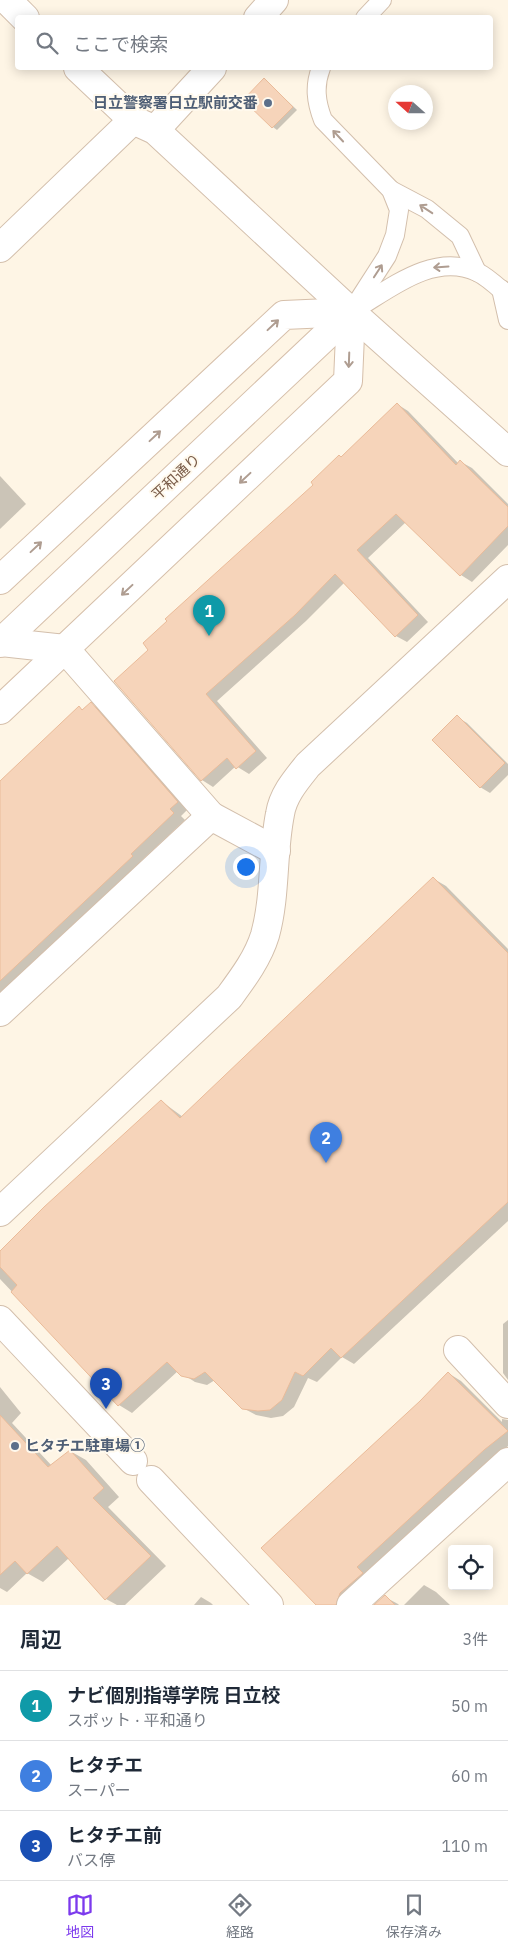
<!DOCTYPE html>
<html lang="ja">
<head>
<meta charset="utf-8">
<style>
	:root { --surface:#fff; --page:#f6f6f7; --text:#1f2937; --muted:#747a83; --line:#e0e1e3; --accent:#7c3aed }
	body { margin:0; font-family:"IBM Plex Sans","Noto Sans JP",sans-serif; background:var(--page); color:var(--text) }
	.controls { position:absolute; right:15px; bottom:15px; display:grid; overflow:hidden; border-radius:5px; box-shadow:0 2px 12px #0003 }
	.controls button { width:45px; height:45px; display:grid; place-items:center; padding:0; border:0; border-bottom:1px solid var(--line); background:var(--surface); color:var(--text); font:25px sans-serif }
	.compass { position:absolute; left:388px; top:85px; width:45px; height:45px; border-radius:50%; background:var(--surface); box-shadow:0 2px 12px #0003; rotate:291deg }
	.you { position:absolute; left:245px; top:866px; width:18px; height:18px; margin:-12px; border:4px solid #fff; border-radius:50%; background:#1a73e8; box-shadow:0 0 0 8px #1a73e833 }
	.badge { display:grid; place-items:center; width:32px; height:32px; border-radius:50%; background:var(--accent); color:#fff; font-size:16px; font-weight:700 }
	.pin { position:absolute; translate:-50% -41px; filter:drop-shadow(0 1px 2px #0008) }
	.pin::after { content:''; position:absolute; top:26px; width:18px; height:15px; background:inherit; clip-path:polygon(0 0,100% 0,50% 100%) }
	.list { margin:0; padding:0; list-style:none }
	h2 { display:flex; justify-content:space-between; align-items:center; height:65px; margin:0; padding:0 20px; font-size:21px }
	h2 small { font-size:16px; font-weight:400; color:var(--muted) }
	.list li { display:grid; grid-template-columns:32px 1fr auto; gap:15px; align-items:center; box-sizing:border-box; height:70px; padding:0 20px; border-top:1px solid var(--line) }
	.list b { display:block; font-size:19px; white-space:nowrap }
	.list p { margin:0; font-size:16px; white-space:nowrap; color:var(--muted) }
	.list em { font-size:16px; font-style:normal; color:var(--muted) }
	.icon { flex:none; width:28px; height:28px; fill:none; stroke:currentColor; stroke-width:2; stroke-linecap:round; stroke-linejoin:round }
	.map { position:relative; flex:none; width:508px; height:1605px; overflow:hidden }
	.search { position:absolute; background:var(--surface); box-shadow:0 2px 12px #0003; left:15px; right:15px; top:15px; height:55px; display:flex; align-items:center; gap:12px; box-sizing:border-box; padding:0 18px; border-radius:5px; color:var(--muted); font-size:19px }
	.sheet { height:275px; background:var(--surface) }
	nav { display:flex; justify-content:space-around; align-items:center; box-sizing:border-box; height:70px; border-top:1px solid var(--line); background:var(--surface); font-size:14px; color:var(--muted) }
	nav a { display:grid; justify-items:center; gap:2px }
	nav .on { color:var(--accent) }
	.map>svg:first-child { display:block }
	.shadow { fill:#0003 }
	.building { fill:#f6d4ba; stroke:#eabb99 }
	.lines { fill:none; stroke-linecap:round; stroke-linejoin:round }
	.service-casing { stroke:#d3bfac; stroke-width:20 }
	.minor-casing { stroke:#d3bfac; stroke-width:30 }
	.tertiary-casing { stroke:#d3bfac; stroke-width:30 }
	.secondary-casing { stroke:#d6bfaa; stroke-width:30 }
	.service { stroke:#fff; stroke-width:18 }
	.minor { stroke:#fff; stroke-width:28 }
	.tertiary { stroke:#fff; stroke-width:28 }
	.secondary { stroke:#fff; stroke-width:28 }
	.oneway { stroke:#af9d91 }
	.service-dot { fill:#5c6f8a; stroke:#fff9ed; stroke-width:2 }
	.labels { text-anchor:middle; stroke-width:4; stroke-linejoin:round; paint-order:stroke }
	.service-label { font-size:15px; font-weight:bold; fill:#4e5e75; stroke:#fff9ed; text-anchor:end }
	.street-label { font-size:15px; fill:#795b48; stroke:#fff9ed }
</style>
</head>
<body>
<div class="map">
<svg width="508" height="1605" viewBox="0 0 508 1605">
	<rect width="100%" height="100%" fill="#fef5e5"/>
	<g class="shadow">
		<path d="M264 79 297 110 277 130 273 127Z"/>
		<path d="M397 404 408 411 459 464 461 462 472 468 508 504V545L472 582 461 575 406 522 368 558 428 622 407 642 396 636 345 582 306 621 217 701 267 758 249 774 236 766 213 787 202 780 150 650Z"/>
		<path d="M0 476 26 504 0 529Z"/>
		<path d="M91 704 102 710 188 809 181 816 185 820 141 861 143 863 0 998V782L79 708 83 710Z"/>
		<path d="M457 717 467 723 508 764V775L490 793 480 787Z"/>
		<path d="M434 879 446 886 508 949V1221L354 1364 342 1357 317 1382 308 1378 294 1407 283 1416 271 1418 256 1415 243 1408 215 1380 207 1385 195 1382 178 1371 132 1413 119 1405 0 1279V1253L161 1101 183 1117Z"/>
		<path d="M508 1320V1380L503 1373V1324Z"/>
		<path d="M448 1373 461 1381 502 1422V1419L508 1420V1446L369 1575 351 1605H316L421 1402Z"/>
		<path d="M0 1387 21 1413 12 1423 52 1466 70 1451 86 1460 119 1497 108 1507 166 1566 125 1605H117L106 1599 69 1558 43 1582 27 1573 7 1592 0 1588Z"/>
		<path d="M424 1585 436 1592 450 1605H404Z"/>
		<path d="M201 1597 211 1603 213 1605H194Z"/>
		<path d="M385 1597 398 1604 399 1605H376Z"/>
	</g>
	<g class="building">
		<path d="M264 78 293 107 272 128 243 100Z"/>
		<path d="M397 403 456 465 460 460 508 507V526L460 576 396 514 357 550 418 615 395 637 335 574 295 615 206 694 256 751 236 769 227 758 201 781 114 681 148 650 143 643 167 621 165 619 313 485 311 482 339 455 341 457Z"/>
		<path d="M91 702 178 802 170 809 174 813 131 854 133 856 0 981V781L79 706 82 710Z"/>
		<path d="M457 715 505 763 480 788 432 740Z"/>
		<path d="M433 877 508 953V1202L341 1358 331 1348 303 1376 295 1372 282 1400 270 1410 258 1411 242 1409 205 1372 194 1379 181 1376 167 1362 118 1406 11 1292 17 1285 0 1267V1251L44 1207 161 1100 180 1118Z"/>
		<path d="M448 1372 508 1431 484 1450 357 1567 363 1573 340 1593 336 1605H316L261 1548 420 1401Z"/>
		<path d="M0 1415 48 1467 70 1450 104 1488 93 1498 151 1556 105 1600 57 1546 27 1574 15 1561 0 1575Z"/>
		<path d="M385 1595 395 1605H374Z"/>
	</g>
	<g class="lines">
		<g class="service-casing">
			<g id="service">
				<path d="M365 18 382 0"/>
				<path d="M321 68C314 86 316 102 323 120L391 190 399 210 395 235 387 256 351 312"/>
				<path d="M391 190 427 209 460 236 477 272"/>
				<path d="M501 289 508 320"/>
				<path d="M356 309C391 288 434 252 477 272 488 277 499 288 508 296"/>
			</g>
		</g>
		<g class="minor-casing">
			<g id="minor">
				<path d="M258 18 274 0"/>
				<path d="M155 130 212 68"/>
				<path d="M0 248 133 120"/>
				<path d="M0 642 65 649 211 816"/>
				<path d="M0 1012 211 816 276 851"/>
				<path d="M458 1350 508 1404"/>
				<path d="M351 1605 508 1462"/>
			</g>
		</g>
		<g class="tertiary-casing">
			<g id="tertiary">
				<path d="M7 0 25 18"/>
				<path d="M78 68 133 120 155 130 351 312 508 452"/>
				<path d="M0 1212 229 997C243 978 258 958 265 935 276 895 272 854 280 814 283 795 296 780 308 765L508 579"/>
				<path d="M0 1320 133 1461"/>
				<path d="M151 1480 269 1605"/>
			</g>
		</g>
		<g class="secondary-casing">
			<g id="secondary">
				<path d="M0 580 284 315 351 312"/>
				<path d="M0 643 351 312"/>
				<path d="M0 710 348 381 351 312"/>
			</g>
		</g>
		<use href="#service" class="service"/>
		<use href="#minor" class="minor"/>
		<use href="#tertiary" class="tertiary"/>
		<use href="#secondary" class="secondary"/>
	</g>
	<defs><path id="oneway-shaft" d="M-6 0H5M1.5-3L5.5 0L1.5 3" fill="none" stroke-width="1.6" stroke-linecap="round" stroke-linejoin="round" transform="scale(1.25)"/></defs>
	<g class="oneway">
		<use href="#oneway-shaft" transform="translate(338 136) rotate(-133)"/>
		<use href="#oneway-shaft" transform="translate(426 209) rotate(-147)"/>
		<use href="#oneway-shaft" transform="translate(441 267) rotate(176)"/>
		<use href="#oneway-shaft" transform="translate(378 271) rotate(-57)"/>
		<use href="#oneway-shaft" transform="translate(273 325) rotate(-43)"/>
		<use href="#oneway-shaft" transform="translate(349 360) rotate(92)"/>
		<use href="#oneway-shaft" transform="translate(155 436) rotate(-43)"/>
		<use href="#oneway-shaft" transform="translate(245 478) rotate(137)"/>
		<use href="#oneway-shaft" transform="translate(36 547) rotate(-43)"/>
		<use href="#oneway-shaft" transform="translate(127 590) rotate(137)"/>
	</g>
	<g class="service-dot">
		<circle cx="268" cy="103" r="5"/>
		<circle cx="15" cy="1446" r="5"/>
	</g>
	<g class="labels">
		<g class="service-label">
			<text x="258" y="108">日立警察署日立駅前交番</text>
			<text x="25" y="1451" text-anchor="start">ヒタチエ駐車場①</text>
		</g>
		<g class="street-label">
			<text transform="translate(176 477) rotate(-43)" y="5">平和通り</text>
		</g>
	</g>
</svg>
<div class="controls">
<button><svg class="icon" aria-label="locate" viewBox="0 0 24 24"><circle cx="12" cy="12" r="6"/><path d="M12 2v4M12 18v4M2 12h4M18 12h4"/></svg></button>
</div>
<svg class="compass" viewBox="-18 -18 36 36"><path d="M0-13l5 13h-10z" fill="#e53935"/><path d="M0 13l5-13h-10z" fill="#747a83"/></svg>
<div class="you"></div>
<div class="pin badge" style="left:209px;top:636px;background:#0f9aa8">1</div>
<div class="pin badge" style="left:326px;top:1163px;background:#3f7fe0">2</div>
<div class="pin badge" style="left:106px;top:1409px;background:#1a4fb4">3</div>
<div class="search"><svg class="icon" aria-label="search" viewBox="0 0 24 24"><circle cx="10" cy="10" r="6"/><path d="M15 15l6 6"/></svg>ここで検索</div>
</div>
<section class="sheet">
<h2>周辺<small>3件</small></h2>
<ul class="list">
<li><span class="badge" style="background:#0f9aa8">1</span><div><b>ナビ個別指導学院 日立校</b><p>スポット · 平和通り</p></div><em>50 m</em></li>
<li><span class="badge" style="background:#3f7fe0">2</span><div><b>ヒタチエ</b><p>スーパー</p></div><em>60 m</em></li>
<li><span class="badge" style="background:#1a4fb4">3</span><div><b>ヒタチエ前</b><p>バス停</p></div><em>110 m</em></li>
</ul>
</section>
<nav>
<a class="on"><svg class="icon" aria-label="map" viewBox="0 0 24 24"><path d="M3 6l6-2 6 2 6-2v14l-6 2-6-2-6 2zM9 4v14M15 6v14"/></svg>地図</a>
<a><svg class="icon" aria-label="directions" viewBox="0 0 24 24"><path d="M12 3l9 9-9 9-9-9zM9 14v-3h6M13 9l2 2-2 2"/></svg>経路</a>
<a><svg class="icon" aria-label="saved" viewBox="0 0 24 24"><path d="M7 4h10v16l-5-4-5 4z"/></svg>保存済み</a>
</nav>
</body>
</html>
